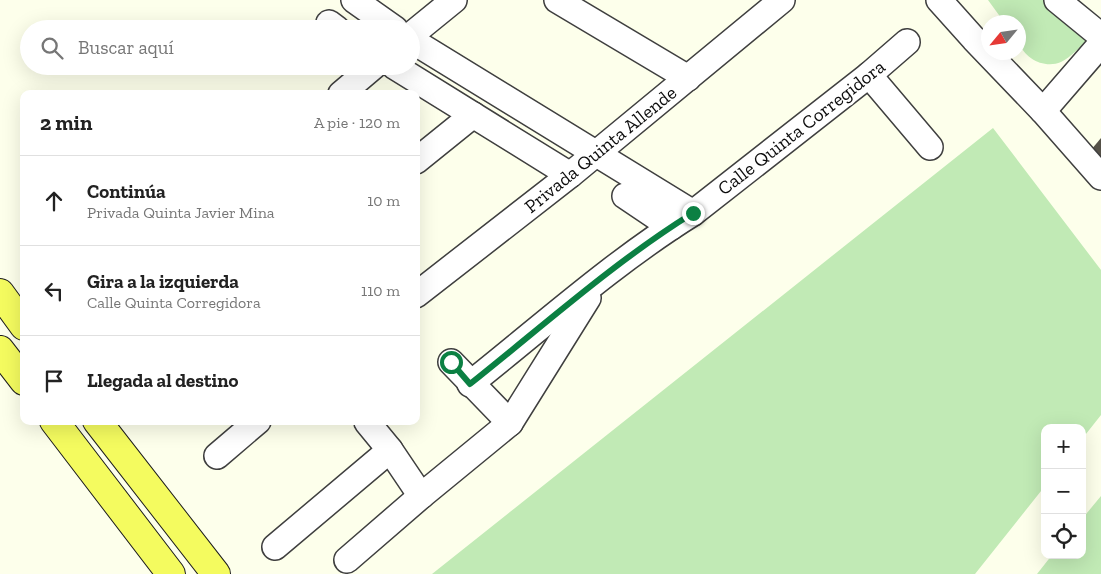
<!DOCTYPE html>
<html lang="es">
<head>
<meta charset="utf-8">
<style>
	:root { --surface:#fff; --page:#f6f6f6; --text:#222; --muted:#767676; --line:#e0e0e0 }
	body { margin:0; font-family:"Zilla Slab",serif; background:var(--page); color:var(--text) }
	.controls { position:absolute; right:15px; bottom:15px; display:grid; overflow:hidden; border-radius:10px; box-shadow:0 5px 20px #0002 }
	.controls button { width:45px; height:45px; display:grid; place-items:center; padding:0; border:0; border-bottom:1px solid var(--line); background:var(--surface); color:var(--text); font:25px sans-serif }
	.compass { position:absolute; left:981px; top:15px; width:45px; height:45px; border-radius:50%; background:var(--surface); box-shadow:0 5px 20px #0002; rotate:241deg }
	.stop { position:absolute; width:15px; height:15px; margin:-11px; border:4px solid #0b8043; border-radius:50%; background:#fff }
	.stop.end { background:#0b8043; border-color:#fff; box-shadow:0 1px 5px #0008 }
	.list { margin:0; padding:0; list-style:none }
	h2 { display:flex; justify-content:space-between; align-items:center; height:65px; margin:0; padding:0 20px; font-size:21px }
	h2 small { font-size:16px; font-weight:400; color:var(--muted) }
	.list li { display:grid; grid-template-columns:32px 1fr auto; gap:15px; align-items:center; box-sizing:border-box; height:90px; padding:0 20px; border-top:1px solid var(--line) }
	.list b { display:block; font-size:19px; white-space:nowrap }
	.list p { margin:0; font-size:16px; white-space:nowrap; color:var(--muted) }
	.list em { font-size:16px; font-style:normal; color:var(--muted) }
	.icon { flex:none; width:28px; height:28px; fill:none; stroke:currentColor; stroke-width:2; stroke-linecap:round; stroke-linejoin:round }
	.map { position:relative; flex:none; width:1101px; height:574px; overflow:hidden }
	.search { position:absolute; background:var(--surface); box-shadow:0 5px 20px #0002; left:20px; top:20px; width:400px; height:55px; display:flex; align-items:center; gap:12px; box-sizing:border-box; padding:0 18px; border-radius:28px; color:var(--muted); font-size:19px }
	.panel { position:absolute; background:var(--surface); box-shadow:0 5px 20px #0002; left:20px; top:90px; width:400px; height:335px; border-radius:10px }
	.map>svg:first-child { display:block }
	.green { fill:#c1eab5 }
	.building { fill:#555148 }
	.lines { fill:none; stroke-linecap:round; stroke-linejoin:round }
	.minor-casing { stroke:#3f3f3f; stroke-width:28 }
	.major-casing { stroke:#1d1d1d; stroke-width:30 }
	.minor { stroke:#fff; stroke-width:25 }
	.major { stroke:#f4fb5f; stroke-width:28 }
	.route { stroke:#0b8043; stroke-width:6 }
	.labels { text-anchor:middle; stroke-width:5; stroke-linejoin:round; paint-order:stroke }
	.street-label { font-size:19px; fill:#0c0c0c; stroke:#fff }
</style>
</head>
<body>
<div class="map">
<svg width="1101" height="574" viewBox="0 0 1101 574">
	<rect width="100%" height="100%" fill="#fdffeb"/>
	<g class="green">
		<path d="M988 0H1046L1091 37C1083 44 1070 58 1061 62 1045 69 1024 59 1019 42 1017 37 1019 28 1018 22H1004Z"/>
		<path d="M993 128 1101 270V415L1082 439V428H1045V486L975 574H432Z"/>
		<path d="M1101 496V574H1037L1052 555H1082V519Z"/>
	</g>
	<path class="building" d="M1101 138V159L1091 150Z"/>
	<g class="lines">
		<g class="minor-casing">
			<g id="minor">
				<path d="M354 0 395 29"/>
				<path d="M557 0 688 78"/>
				<path d="M939 0 974 39 1043 111 1101 177"/>
				<path d="M1057 0 1101 36"/>
				<path d="M329 23 337 29"/>
				<path d="M411 35 454 0"/>
				<path d="M411 40 693 213"/>
				<path d="M394 66 570 175"/>
				<path d="M869 75 930 147"/>
				<path d="M341 94 374 66"/>
				<path d="M1043 111 1101 44"/>
				<path d="M416 161 473 115"/>
				<path d="M625 196 671 227"/>
				<path d="M416 295 570 175 782 0"/>
				<path d="M451 362 510 423"/>
				<path d="M470 384C543 326 614 262 693 213L869 75 907 42"/>
				<path d="M367 422 390 450 421 496"/>
				<path d="M217 456 258 421"/>
				<path d="M275 547 390 450"/>
				<path d="M347 560 421 496 510 423 588 298"/>
			</g>
		</g>
		<g class="major-casing">
			<g id="major">
				<path d="M0 293 24 326"/>
				<path d="M0 350 24 381"/>
				<path d="M54 421 171 574"/>
				<path d="M97 421 216 574"/>
			</g>
		</g>
		<use href="#minor" class="minor"/>
		<use href="#major" class="major"/>
	</g>
	<g class="lines">
		<path class="route" d="M451 362 470 384C543 326 614 262 693 213"/>
	</g>
	<g class="labels">
		<g class="street-label">
			<text transform="translate(801 127) rotate(-38)" y="7">Calle Quinta Corregidora</text>
			<text transform="translate(600 149) rotate(-39)" y="7">Privada Quinta Allende</text>
		</g>
	</g>
</svg>
<div class="controls">
<button>+</button>
<button>−</button>
<button><svg class="icon" aria-label="locate" viewBox="0 0 24 24"><circle cx="12" cy="12" r="6"/><path d="M12 2v4M12 18v4M2 12h4M18 12h4"/></svg></button>
</div>
<svg class="compass" viewBox="-18 -18 36 36"><path d="M0-13l5 13h-10z" fill="#e53935"/><path d="M0 13l5-13h-10z" fill="#767676"/></svg>
<div class="stop" style="left:451px;top:362px"></div>
<div class="stop end" style="left:693px;top:213px"></div>
<div class="search"><svg class="icon" aria-label="search" viewBox="0 0 24 24"><circle cx="10" cy="10" r="6"/><path d="M15 15l6 6"/></svg>Buscar aquí</div>
<section class="panel">
<h2>2 min<small>A pie · 120 m</small></h2>
<ul class="list">
<li><svg class="icon" aria-label="ahead" viewBox="0 0 24 24"><path d="M12 20V5M6 11l6-6 6 6"/></svg><div><b>Continúa</b><p>Privada Quinta Javier Mina</p></div><em>10 m</em></li>
<li><svg class="icon" aria-label="left" viewBox="0 0 24 24"><path d="M17 20v-9H6M10 6l-5 5 5 5"/></svg><div><b>Gira a la izquierda</b><p>Calle Quinta Corregidora</p></div><em>110 m</em></li>
<li><svg class="icon" aria-label="arrive" viewBox="0 0 24 24"><path d="M6 21V4h12l-3 4 3 4H6"/></svg><div><b>Llegada al destino</b></div></li>
</ul>
</section>
</div>
</body>
</html>
